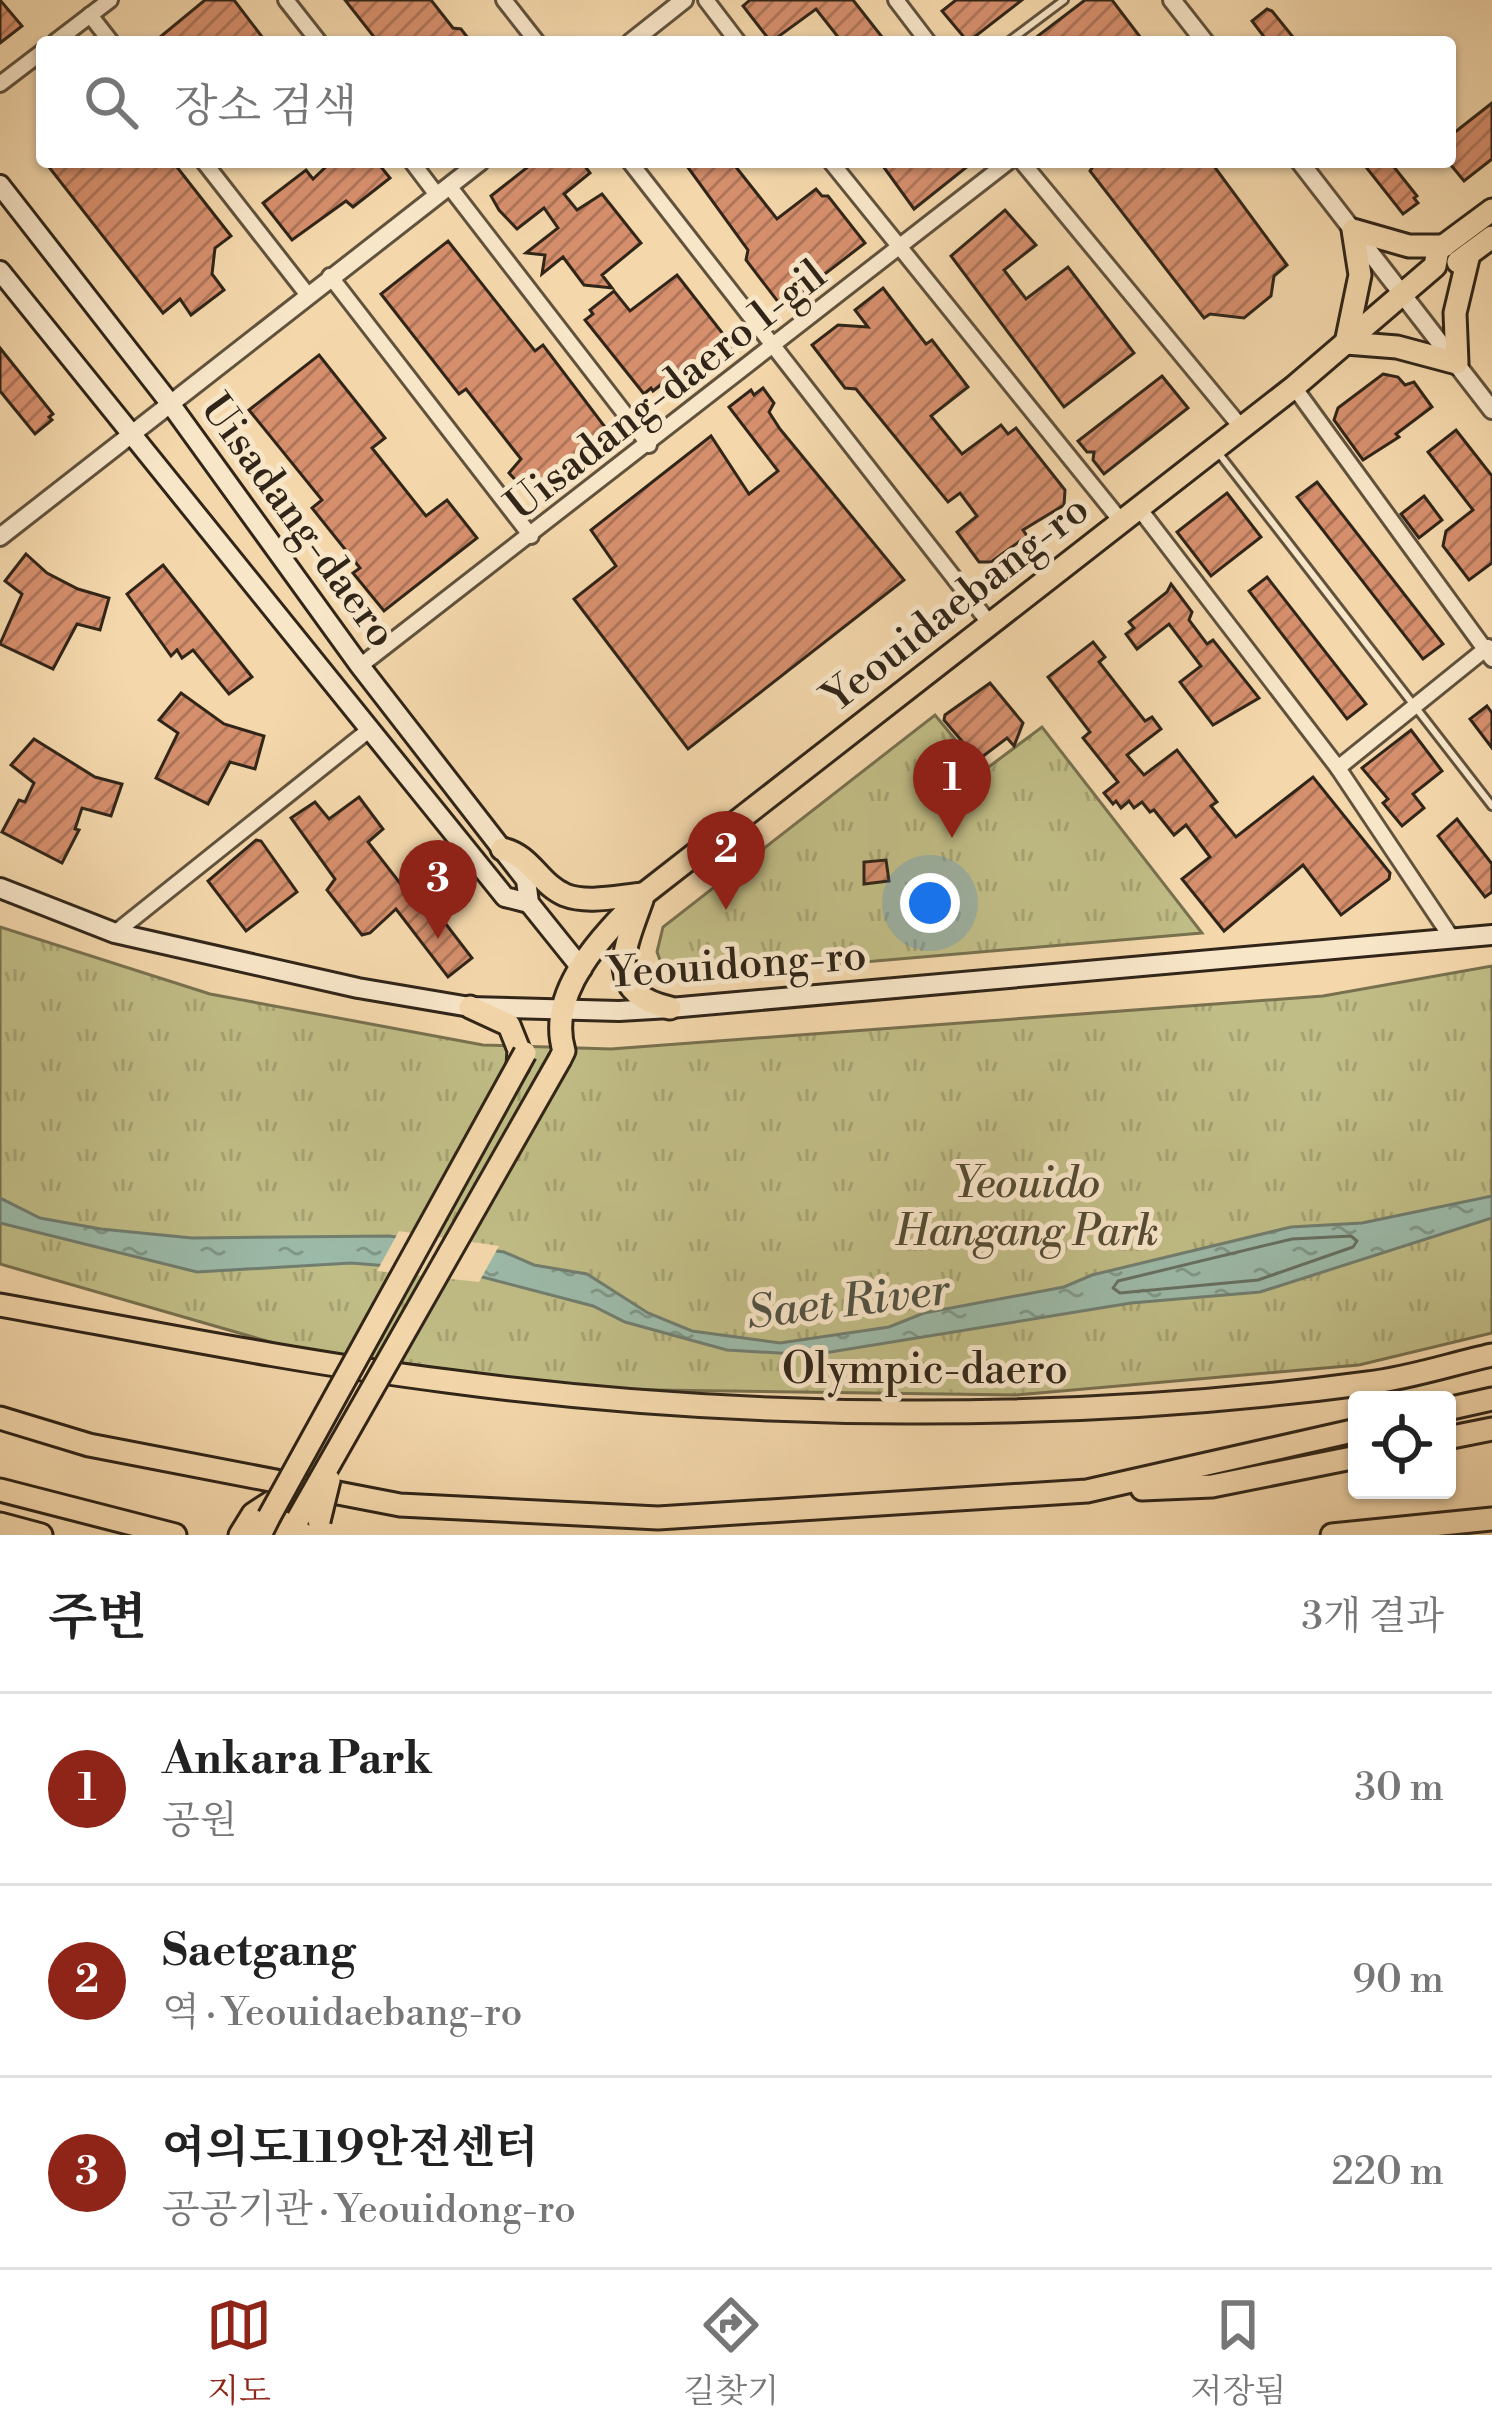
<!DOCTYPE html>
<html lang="ko">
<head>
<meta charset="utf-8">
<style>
	:root { --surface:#fff; --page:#f2f2f2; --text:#222; --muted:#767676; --line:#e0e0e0; --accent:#8f2418 }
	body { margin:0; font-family:"Libre Bodoni","Noto Serif KR",serif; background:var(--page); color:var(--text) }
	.controls { position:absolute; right:36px; bottom:36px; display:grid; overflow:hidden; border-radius:12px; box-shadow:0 3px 9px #0004 }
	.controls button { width:108px; height:108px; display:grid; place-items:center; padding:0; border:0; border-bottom:3px solid var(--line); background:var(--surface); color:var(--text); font:60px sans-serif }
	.you { position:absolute; left:930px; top:903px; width:42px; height:42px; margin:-30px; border:9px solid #fff; border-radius:50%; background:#1a73e8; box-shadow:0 0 0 18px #1a73e833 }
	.badge { display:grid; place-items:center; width:78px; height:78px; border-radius:50%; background:var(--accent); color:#fff; font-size:39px; font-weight:700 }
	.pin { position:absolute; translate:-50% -99px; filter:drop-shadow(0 3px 6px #0008) }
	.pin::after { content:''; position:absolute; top:63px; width:42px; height:36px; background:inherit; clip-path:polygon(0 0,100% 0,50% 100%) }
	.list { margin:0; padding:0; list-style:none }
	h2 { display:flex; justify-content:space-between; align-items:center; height:156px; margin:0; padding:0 48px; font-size:51px }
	h2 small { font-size:39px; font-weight:400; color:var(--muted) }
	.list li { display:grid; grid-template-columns:78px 1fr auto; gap:36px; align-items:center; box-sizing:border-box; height:192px; padding:0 48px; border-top:3px solid var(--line) }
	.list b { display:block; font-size:45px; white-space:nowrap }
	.list p { margin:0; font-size:39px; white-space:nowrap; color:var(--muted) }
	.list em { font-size:39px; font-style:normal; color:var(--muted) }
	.icon { flex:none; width:66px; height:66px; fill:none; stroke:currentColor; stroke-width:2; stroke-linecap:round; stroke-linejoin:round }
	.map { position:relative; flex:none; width:1492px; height:1535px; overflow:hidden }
	.search { position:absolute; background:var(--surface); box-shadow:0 3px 9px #0004; left:36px; right:36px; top:36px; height:132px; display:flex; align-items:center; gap:30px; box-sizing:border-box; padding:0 42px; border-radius:12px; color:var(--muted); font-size:45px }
	.sheet { height:732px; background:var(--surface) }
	nav { display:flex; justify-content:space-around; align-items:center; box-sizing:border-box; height:168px; border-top:3px solid var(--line); background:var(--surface); font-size:33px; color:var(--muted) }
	nav a { display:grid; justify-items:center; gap:6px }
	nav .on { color:var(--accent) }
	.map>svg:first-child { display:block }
	.grass { fill:url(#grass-tufts); stroke:#78714f; stroke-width:3 }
	.water { fill:url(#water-ripples); stroke:#717e6f; stroke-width:3 }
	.pier { fill:#f4d8ac }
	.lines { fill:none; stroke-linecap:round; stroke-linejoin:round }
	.shore { stroke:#667060; stroke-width:3 }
	.building { fill:url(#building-hatch); stroke:#302518; stroke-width:3 }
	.service-casing { stroke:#61523d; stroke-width:12 }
	.minor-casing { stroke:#61523d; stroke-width:20 }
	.tertiary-casing { stroke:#61523d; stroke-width:22 }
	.secondary-casing { stroke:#302518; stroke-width:24 }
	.primary-casing { stroke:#302518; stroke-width:27 }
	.trunk-casing { stroke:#302518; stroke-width:27 }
	.service { stroke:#f8e6c9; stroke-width:6 }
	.minor { stroke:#f8e6c9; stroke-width:14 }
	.tertiary { stroke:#f8e6c9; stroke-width:16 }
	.secondary { stroke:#f8e6c9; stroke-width:18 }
	.primary { stroke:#f4d8ac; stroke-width:21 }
	.trunk { stroke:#f4d8ac; stroke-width:21 }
	.primary-bridge-casing { stroke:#302518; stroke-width:27; stroke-linecap:butt }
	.primary-bridge { stroke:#f4d8ac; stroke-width:21 }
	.labels { text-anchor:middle; stroke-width:10; stroke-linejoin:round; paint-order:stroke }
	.street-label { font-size:42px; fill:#302518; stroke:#f8e6c9 }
	.park-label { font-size:42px; font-style:italic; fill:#544b34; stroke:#f8e6c9 }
	.water-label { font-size:45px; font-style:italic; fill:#505244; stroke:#f8e6c9 }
</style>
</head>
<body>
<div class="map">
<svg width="1492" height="1535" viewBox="0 0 1492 1535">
	<defs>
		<pattern id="grass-tufts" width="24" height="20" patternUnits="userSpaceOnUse" patternTransform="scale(3)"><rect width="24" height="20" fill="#c1bd86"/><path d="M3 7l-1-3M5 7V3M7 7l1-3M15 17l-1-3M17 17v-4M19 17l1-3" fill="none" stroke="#a6a273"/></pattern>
		<pattern id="water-ripples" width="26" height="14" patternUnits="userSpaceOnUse" patternTransform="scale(3)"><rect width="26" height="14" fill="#9cbaa9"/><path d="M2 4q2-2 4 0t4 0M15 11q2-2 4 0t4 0" fill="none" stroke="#809789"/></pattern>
		<pattern id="building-hatch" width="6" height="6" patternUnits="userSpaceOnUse" patternTransform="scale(3)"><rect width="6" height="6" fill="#d68f6d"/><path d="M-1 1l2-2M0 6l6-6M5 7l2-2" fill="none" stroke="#ae7559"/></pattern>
	</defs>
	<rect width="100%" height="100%" fill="#f4d8ac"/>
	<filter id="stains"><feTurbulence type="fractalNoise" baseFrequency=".00167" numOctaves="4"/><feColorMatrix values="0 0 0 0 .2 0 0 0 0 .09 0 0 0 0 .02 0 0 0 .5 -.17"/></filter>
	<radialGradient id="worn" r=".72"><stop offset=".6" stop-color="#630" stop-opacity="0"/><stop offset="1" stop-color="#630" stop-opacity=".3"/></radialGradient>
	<g class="grass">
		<path d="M935 715 982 772 1042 727 1202 933 667 979 657 952 663 927Z"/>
		<path d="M0 927 210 994 483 1045 611 1049 1323 996 1492 966V1333L1359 1365 1016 1395 584 1389 284 1346 0 1264Z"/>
	</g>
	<path class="water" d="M1492 1196V1218L1260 1292 1131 1303 812 1355 727 1350 625 1322 593 1306 463 1272 351 1263 197 1272 0 1223V1198L40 1218 101 1229 192 1238 389 1236 504 1252 534 1265 587 1274 648 1313 692 1331 780 1343 889 1327 924 1313 1064 1287 1092 1275 1291 1227 1362 1223Z"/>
	<path class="pier" d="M399 1231 499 1246 479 1282 377 1271Z"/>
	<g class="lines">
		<path class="shore" d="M1351 1236 1357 1241 1353 1247 1258 1280 1120 1293 1113 1288 1118 1281 1292 1239Z"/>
	</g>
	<g class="building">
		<path d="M0 0 22 26 0 43Z"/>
		<path d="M205 0H234L266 42H154Z"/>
		<path d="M345 0H431L453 28 461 29 471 42H378Z"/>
		<path d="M750 0H853L886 42H842L816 9 771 42 743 6Z"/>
		<path d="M956 0H1022L968 42 942 11Z"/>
		<path d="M1085 0H1112L1144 42H1030Z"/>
		<path d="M1267 9 1272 11 1297 42H1268L1252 21Z"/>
		<path d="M1492 103V159L1464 181 1450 164V136Z"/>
		<path d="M45 162H173L231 236 215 248 212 274 224 290 191 315 180 299 163 313Z"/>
		<path d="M331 162H377L390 178 353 207 346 201 292 240 263 203 306 170 313 179Z"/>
		<path d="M534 162H582L590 173 564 194 577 210 602 194 641 243 602 275 612 288 584 285 563 257 542 274 545 255 526 253 558 228 544 208 517 229 499 210 491 196Z"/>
		<path d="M684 162H732L777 219 816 189 822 196H828L865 243 782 307 746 260 748 250Z"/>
		<path d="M880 162H973L914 209Z"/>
		<path d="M1096 162H1211L1287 265 1274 276 1271 296 1244 318 1210 314 1204 318 1090 171Z"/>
		<path d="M1362 162H1390L1417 196 1414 198 1418 203 1403 214Z"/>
		<path d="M1005 210 1036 245 1004 270 1026 299 1068 267 1134 353 1064 407 951 256Z"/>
		<path d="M448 241 535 351 543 345 611 435 604 449 534 500 509 473 521 459 466 389 459 394 381 294Z"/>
		<path d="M677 275 734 348 696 379 685 366 653 391 651 388 644 394 585 320 593 314 590 310 614 291 630 311Z"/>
		<path d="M883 288 926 344 932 340 968 387 931 416 962 454 1001 425 1008 434 1016 428 1065 490 1064 505 1023 530 1027 536 991 562H979L957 532 977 516 960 493 948 502 856 389 845 388 812 345 838 325 868 327 855 310Z"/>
		<path d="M0 348 53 414 49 417 52 420 35 434 0 391Z"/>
		<path d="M319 355 385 438 372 448 426 516 447 500 477 538 384 611 353 573 360 568 312 508 322 500 249 410Z"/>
		<path d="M1383 374 1398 377 1405 385 1414 382 1432 407 1396 434 1399 437 1363 460 1334 420 1338 408Z"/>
		<path d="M1162 376 1188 408 1104 474 1093 460 1094 452H1087L1078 441Z"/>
		<path d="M763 388 774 403 769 412 780 429 904 580 688 749 574 599 616 566 591 530 711 436 749 494 778 471 729 407 751 390 754 395Z"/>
		<path d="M1456 430 1492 476V563L1469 580 1443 546 1446 531 1473 510 1428 452Z"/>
		<path d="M1317 482 1443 644 1423 659 1297 497Z"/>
		<path d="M1227 493 1261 537 1211 576 1177 532Z"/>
		<path d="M1424 496 1442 520 1419 538 1401 514Z"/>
		<path d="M26 554 47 573 78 589 109 598 100 630 77 624 53 669 0 644 22 594 5 581Z"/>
		<path d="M163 565 252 677 229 694 193 650 182 658 177 650 171 656 127 594Z"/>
		<path d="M1267 577 1366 704 1347 719 1249 591Z"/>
		<path d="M1171 584 1192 612 1189 620 1207 644 1213 640 1259 698 1213 725 1180 682 1201 666 1169 624 1137 649 1126 634 1134 628 1129 622 1167 592Z"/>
		<path d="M1093 642 1105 657 1099 662 1145 721 1152 717 1161 729 1127 755 1144 775 1177 750 1217 802 1211 806 1236 837 1313 777 1390 873 1389 879 1341 915 1303 865 1224 931 1182 879 1210 857 1186 825 1174 835 1154 810 1150 812 1142 802 1134 808 1129 801 1121 808 1116 801 1113 804 1104 793 1118 782 1083 738 1090 732 1048 677Z"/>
		<path d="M990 683 1023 723 1014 746 1007 738 978 760 944 720 945 715Z"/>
		<path d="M181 693 224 724 264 736 255 769 230 762 208 804 156 778 178 733 159 720Z"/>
		<path d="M1487 706 1492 713V748L1470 719Z"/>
		<path d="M1411 730 1442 771 1413 794 1424 808 1402 826 1383 803 1388 799 1362 768Z"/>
		<path d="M34 739 95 777 122 784 111 816 82 808 75 829 79 830 62 863 2 832 19 800 25 802 34 783 11 765Z"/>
		<path d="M359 797 383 829 368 842 420 909 429 902 472 958 448 977 396 909 370 933 362 935 327 890 335 879 291 818 315 802 329 819Z"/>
		<path d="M1457 819 1492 864V892L1485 897 1438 836Z"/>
		<path d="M256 840 261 841 297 892 246 931 208 881Z"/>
		<path d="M886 860 889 881 864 884V862Z"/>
	</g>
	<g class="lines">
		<g class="service-casing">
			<g id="service">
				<path d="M1008 42 1064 0"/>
				<path d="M1217 451 1492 806"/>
			</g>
		</g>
		<g class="minor-casing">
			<g id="minor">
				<path d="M286 0 319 42"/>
				<path d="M504 0 537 42"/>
				<path d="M706 0 738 42"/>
				<path d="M896 0 928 42"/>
				<path d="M90 15 111 42"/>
				<path d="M55 42 110 0"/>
				<path d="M0 84 42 52"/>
				<path d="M204 162 307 294"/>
				<path d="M412 162 437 195"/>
				<path d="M630 162 990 624"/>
				<path d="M831 162 1121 521"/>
				<path d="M1022 162 1241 427"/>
				<path d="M449 186 649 445"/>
				<path d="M330 276 531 536"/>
				<path d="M1294 387 1492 659"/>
				<path d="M1138 507 1338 768 1453 940"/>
				<path d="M360 666 1008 162"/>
				<path d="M1338 768 1488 647"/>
				<path d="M115 933 369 730"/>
			</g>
		</g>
		<g class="tertiary-casing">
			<g id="tertiary">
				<path d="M1172 0 1205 42"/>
				<path d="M631 42 684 0"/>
				<path d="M1300 162 1492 410"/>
				<path d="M0 537 480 162"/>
			</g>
		</g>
		<g class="secondary-casing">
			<g id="secondary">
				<path d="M0 185 169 402 360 666 526 880 529 903 582 969"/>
				<path d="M0 271 505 897 529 903"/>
				<path d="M0 888 115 933 358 988 470 1007 619 1011 670 1008 1492 935"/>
			</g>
		</g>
		<g class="primary-casing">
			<g id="primary">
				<path d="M1444 246H1409L1353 230 1360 275 1346 343 1397 347 1457 363 1455 313 1469 254"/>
				<path d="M1458 262 1492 237"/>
				<path d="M502 849C531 855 539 884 565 895 588 904 619 896 644 894"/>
				<path d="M642 900C625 948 602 992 670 1008"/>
				<path d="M470 1007 509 1025 519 1050 518 1066"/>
				<path d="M560 1059 564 1051C546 991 604 934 644 894L1294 387 1435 266 1438 250 1492 210"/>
				<path d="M0 1490 175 1535"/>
				<path d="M0 1524 41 1535"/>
				<path d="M240 1535 253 1514 281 1496"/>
				<path d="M260 1535 269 1517"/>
				<path d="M1332 1535 1492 1519"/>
			</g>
		</g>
		<g class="trunk-casing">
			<g id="trunk">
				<path d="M0 1305C149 1332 297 1362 447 1381 746 1421 1069 1423 1368 1383 1410 1378 1451 1364 1492 1355"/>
				<path d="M1447 1409 1492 1399"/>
				<path d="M0 1418 89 1445 400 1505 658 1518 1087 1491 1357 1430"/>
				<path d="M1447 1438 1492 1429"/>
				<path d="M1142 1489 1212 1486 1357 1457"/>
			</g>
		</g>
		<use href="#service" class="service"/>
		<use href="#minor" class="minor"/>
		<use href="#tertiary" class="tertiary"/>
		<use href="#secondary" class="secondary"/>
		<use href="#primary" class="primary"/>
		<use href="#trunk" class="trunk"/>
		<g class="primary-bridge-casing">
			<g id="primary-bridge">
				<path d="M269 1517 525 1053"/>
				<path d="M298 1519 560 1059"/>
				<path d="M319 1521 329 1480"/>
			</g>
		</g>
		<use href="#primary-bridge" class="primary-bridge"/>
	</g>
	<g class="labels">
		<g class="street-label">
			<text transform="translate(665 389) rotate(-38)" y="15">Uisadang-daero 1-gil</text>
			<text transform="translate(300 520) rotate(54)" y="15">Uisadang-daero</text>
			<text transform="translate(955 602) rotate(-38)" y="15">Yeouidaebang-ro</text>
			<text transform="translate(737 963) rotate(-4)" y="15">Yeouidong-ro</text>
			<text x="925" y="1383">Olympic-daero</text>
		</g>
		<g class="park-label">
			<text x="1027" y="1197">Yeouido<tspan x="1027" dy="48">Hangang Park</tspan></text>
		</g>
		<g class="water-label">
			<text transform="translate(848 1300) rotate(-7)" y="16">Saet River</text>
		</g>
	</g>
	<rect width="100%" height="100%" filter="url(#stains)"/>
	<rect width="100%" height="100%" fill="url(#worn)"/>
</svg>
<div class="controls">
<button><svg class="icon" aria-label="locate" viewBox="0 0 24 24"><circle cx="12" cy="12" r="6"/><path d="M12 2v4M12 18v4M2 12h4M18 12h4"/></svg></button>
</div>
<div class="you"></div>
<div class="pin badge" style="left:952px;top:838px">1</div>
<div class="pin badge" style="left:726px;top:910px">2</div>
<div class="pin badge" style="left:438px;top:939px">3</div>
<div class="search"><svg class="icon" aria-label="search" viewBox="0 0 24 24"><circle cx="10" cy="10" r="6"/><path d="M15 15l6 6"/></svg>장소 검색</div>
</div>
<section class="sheet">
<h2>주변<small>3개 결과</small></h2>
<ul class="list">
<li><span class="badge">1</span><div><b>Ankara Park</b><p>공원</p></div><em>30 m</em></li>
<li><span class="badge">2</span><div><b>Saetgang</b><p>역 · Yeouidaebang-ro</p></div><em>90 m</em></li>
<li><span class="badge">3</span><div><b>여의도119안전센터</b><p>공공기관 · Yeouidong-ro</p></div><em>220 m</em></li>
</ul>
</section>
<nav>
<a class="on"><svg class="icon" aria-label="map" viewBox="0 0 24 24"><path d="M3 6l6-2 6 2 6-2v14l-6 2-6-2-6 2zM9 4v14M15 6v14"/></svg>지도</a>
<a><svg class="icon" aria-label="directions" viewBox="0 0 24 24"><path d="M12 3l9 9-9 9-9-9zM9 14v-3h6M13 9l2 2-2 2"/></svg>길찾기</a>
<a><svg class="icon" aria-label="saved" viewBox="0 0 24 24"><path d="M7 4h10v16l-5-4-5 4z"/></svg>저장됨</a>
</nav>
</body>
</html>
